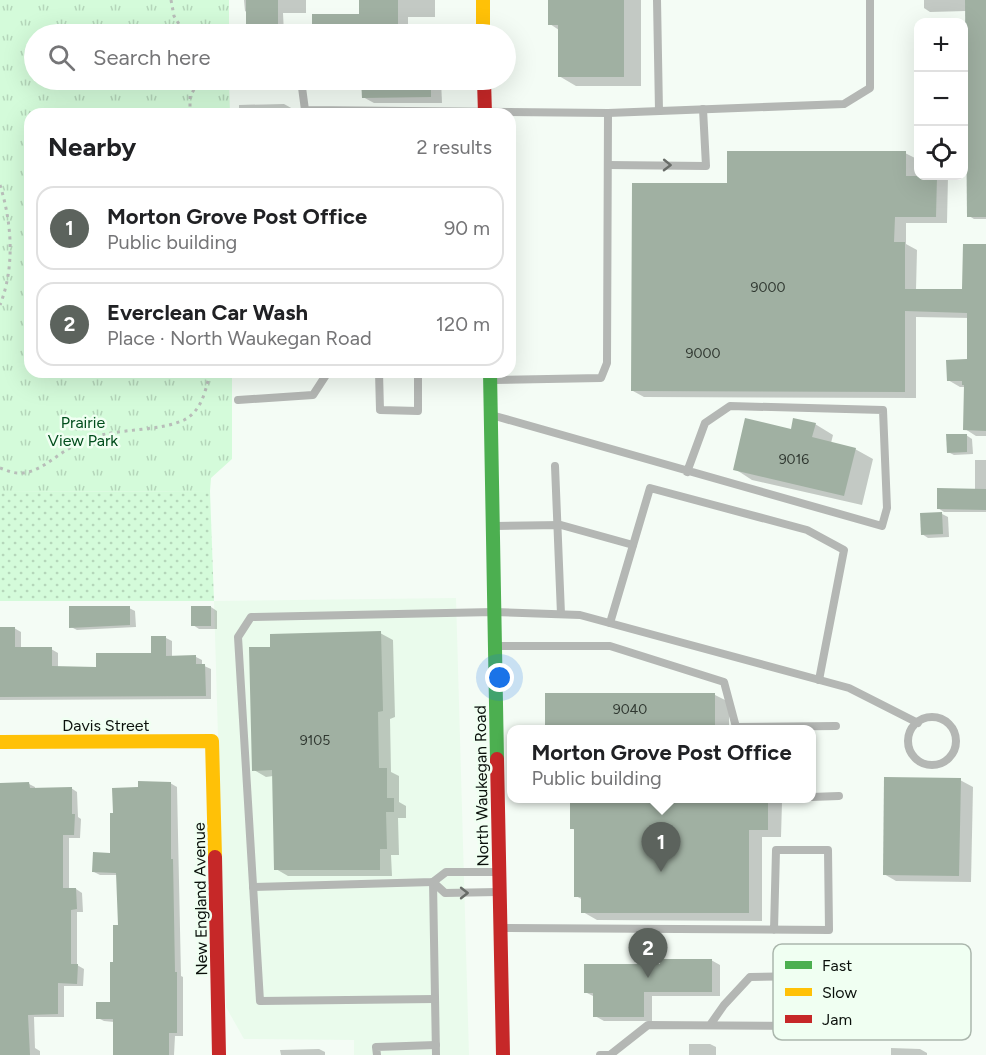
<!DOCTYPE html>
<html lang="en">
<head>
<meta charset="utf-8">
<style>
	:root { --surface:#fff; --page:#f2f2f2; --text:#202124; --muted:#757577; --line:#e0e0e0; --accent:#5c635d }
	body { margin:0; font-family:Figtree,sans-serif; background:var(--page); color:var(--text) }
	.controls { position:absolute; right:18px; top:18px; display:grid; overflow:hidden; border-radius:12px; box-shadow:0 6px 24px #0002 }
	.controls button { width:54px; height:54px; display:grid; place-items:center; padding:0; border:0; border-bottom:2px solid var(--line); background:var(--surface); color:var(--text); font:30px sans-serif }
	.you { position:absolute; left:500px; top:678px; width:21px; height:21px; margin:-15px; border:4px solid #fff; border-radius:50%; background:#1a73e8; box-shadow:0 0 0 9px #1a73e833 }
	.badge { display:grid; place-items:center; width:39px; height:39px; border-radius:50%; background:var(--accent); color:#fff; font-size:20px; font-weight:700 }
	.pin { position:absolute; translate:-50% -50px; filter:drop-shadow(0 2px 3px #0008) }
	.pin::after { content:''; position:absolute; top:32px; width:21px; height:18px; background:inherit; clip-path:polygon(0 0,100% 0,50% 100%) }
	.popup { position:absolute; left:507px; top:725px; width:309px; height:78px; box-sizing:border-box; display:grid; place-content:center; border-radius:12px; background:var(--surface); filter:drop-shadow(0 2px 4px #0005); font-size:20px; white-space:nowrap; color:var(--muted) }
	.popup b { font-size:22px; color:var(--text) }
	.popup::after { content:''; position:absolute; left:50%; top:100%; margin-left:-12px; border:12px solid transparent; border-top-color:var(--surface) }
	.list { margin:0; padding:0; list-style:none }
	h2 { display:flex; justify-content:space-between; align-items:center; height:78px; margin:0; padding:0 24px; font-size:26px }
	h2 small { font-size:20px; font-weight:400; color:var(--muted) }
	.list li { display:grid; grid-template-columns:39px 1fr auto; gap:18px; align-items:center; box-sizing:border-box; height:84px; margin:0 12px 12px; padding:0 12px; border:2px solid var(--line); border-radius:18px }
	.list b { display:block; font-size:22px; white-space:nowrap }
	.list p { margin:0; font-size:20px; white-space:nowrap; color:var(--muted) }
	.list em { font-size:20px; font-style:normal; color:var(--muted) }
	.icon { flex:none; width:33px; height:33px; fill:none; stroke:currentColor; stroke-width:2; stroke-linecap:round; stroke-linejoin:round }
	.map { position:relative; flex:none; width:986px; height:1055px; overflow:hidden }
	.search { position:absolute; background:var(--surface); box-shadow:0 6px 24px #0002; left:24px; top:24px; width:492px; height:66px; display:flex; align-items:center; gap:15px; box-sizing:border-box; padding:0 21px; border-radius:33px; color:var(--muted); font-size:22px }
	.panel { position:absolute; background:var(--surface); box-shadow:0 6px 24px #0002; left:24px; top:108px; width:492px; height:270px; border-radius:18px }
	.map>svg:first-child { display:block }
	.built { fill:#eafbec }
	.grass { fill:url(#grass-dots) }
	.park { fill:url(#park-tufts) }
	.shadow { fill:#0003 }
	.building { fill:#a0b0a2 }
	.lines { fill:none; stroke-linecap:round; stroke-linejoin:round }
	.path { stroke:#b8bdb9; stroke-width:3; stroke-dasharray:3 4.5; stroke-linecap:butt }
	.lane { stroke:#b4b7b4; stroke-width:8 }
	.fast { stroke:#4caf50; stroke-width:14 }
	.slow { stroke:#ffc107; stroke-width:14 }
	.jam { stroke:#c62828; stroke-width:14 }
	.oneway { stroke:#686c68 }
	.labels { text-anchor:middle; stroke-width:5; stroke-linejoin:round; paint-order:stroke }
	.number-label { font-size:14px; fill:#303831 }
	.park-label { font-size:16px; fill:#004d1c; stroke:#f0fff2 }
	.street-label { font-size:16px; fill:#0a100b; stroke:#f0fff2 }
	.key { fill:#f0fff2; stroke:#abb7ad; stroke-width:1.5 }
	.key-label { font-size:16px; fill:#0a100b }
</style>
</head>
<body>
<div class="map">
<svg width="986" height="1055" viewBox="0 0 986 1055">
	<defs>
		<pattern id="grass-dots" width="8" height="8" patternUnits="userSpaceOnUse" patternTransform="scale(1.5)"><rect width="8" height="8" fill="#d4fbda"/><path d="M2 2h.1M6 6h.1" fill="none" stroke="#b5d6ba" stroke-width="1.8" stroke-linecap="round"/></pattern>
		<pattern id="park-tufts" width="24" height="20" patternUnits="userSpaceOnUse" patternTransform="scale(1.5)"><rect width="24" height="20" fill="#d4fbda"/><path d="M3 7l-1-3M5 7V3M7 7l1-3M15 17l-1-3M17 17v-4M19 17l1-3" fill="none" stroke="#b5d6ba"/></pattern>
	</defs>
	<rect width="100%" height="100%" fill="#f4fcf5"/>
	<path class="built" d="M456 598 469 1055H354V1040L244 1039 226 1007 214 601Z"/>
	<path class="grass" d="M210 491 214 601H0V492Z"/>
	<path class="park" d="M0 0H229V34H34V80H229L230 114H30V372H232V459L211 478 210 491 0 492Z"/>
	<g class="shadow">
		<path d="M244 0H306V13H283L284 34H248V13L245 11Z"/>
		<path d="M361 0H435V17H408V34H313V16L361 15Z"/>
		<path d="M550 0H641V86H576L559 76V30L550 24Z"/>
		<path d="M924 0H986V219H974L969 216 966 91H964L966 11 930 12 924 8Z"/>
		<path d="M363 80H441L442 103H374L363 97Z"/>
		<path d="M284 104 293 109V114H239V105Z"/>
		<path d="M905 153 917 159 918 176H948L947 223H906V244L917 250 916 290 964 291 986 246V436H976L965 429 966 387H960L948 380 968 361 969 318 916 317V398L644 397 633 391 728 185Z"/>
		<path d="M815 424 833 435 831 443 855 449 873 459 862 505 752 480 735 469 792 431Z"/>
		<path d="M966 435 972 439 973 454 954 455 948 452Z"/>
		<path d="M975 460H986V524V512H944L938 508 975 490Z"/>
		<path d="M942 514 948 517 949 537 928 538 922 534Z"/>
		<path d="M211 607 217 611V629H199L193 625Z"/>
		<path d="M129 608 135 611 136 627 77 630 71 627Z"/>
		<path d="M0 628H14L21 632V649H51L58 653V668L97 669 153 654 166 638 172 641V657H196L202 660V665L211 669V699L0 700Z"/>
		<path d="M380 633 393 640 395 717 390 719 391 772 399 776V802L406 806V818H398L399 855H391L392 876H288L276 869 273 776 266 777 254 770 272 648Z"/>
		<path d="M715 695 729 702V730H554L547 725Z"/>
		<path d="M960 780 973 787 971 882 896 881 884 874Z"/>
		<path d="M170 783 177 787 181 976 183 977V1036H175L174 1055H117L114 1022 104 1021 98 1018 112 1003 119 927 118 875H100L94 872 112 854 114 814 139 789Z"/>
		<path d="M0 784H29L35 787V789L71 788 77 792 78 817 81 819 80 838H69V889H76L82 893 83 912H77V965L84 969 83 986H64V1017H34L35 1048 40 1051V1055H1Z"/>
		<path d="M572 798H776L782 802 781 837H762V921L597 920 583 912V900L576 896V831L572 828Z"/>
		<path d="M711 960 720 965V996H652V1021H604L595 1016V997L585 992 662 966Z"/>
		<path d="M689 1044H710L716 1047V1055H689Z"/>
		<path d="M891 1048 920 1049 927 1053V1055H891Z"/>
		<path d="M319 1049 325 1052V1055H281L280 1050Z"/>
	</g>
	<g class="building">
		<rect x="246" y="0" width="32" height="34"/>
		<path d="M359 0H398V34H312V14H359Z"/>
		<path d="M548 0H624V77H558V25H548Z"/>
		<path d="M965 0H986V217H967Z"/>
		<path d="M361 80H431V97L362 98Z"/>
		<path d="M727 151H906V176H937L936 217H895L894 242H905V289H962L963 244H986V431L963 430 964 385H962V381H947L946 360 967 359V313L905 311V392L631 391 632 183H727Z"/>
		<path d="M745 418 791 429 793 418 816 423 812 437 856 448 844 496 733 470Z"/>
		<path d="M946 434H967V452L947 453Z"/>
		<path d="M937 488 986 489V510L937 509Z"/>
		<path d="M942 512 943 534 921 535 920 513Z"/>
		<path d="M69 606H130V625L69 628Z"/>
		<rect x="191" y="606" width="20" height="20"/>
		<path d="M0 627H15V647H52V666L96 667V653H151V636H166V656L196 655V664H205L206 696 0 697Z"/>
		<path d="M381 631 383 711 378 712 379 768H387V798H394V812H386L387 849H380V870H274L272 770 252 771 249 647H270V634Z"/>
		<path d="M545 693H715V729H552V726H545Z"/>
		<path d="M884 777 961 778 959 876 883 875Z"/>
		<path d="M138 781 171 782V859H173L175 972H177V1033H169V1055H113V1019H96V1002H110V962H113V925H118L116 873 92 872 93 852 110 853V813H113L112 788 138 787Z"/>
		<path d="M29 782 30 788 72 787V814H75L74 835H63V888H76L77 909 71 910V964H78L77 984 58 983V1014L28 1015 30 1055H0V783Z"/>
		<path d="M570 798H768V830H749V913H581V897H574V829H570Z"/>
		<path d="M660 959H712V992H644V1017H593V993H584V964H660Z"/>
	</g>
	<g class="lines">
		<g class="path">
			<path d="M171 0 174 16 185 34"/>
			<path d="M190 114V96L200 80"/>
			<path d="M0 185C12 223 15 267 0 305"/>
			<path d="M0 468C6 470 12 473 18 473 39 474 54 456 72 447 82 441 95 436 106 434 130 429 162 430 184 420 202 411 206 389 210 372"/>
		</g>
		<g class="lane">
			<path d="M657 0 659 111"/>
			<path d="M301 80 305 110 608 113 844 104 870 88V0"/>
			<path d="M608 165 706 166 703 109"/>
			<path d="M379 372 380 410 418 411V372"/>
			<path d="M493 380 601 378 607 363 608 113"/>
			<path d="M238 400 313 395 328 372"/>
			<path d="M495 416 882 526 887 508 883 410 730 406 705 423 687 472"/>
			<path d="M555 466 561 614"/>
			<path d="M495 526 561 525 633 545"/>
			<path d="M610 623 650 488 807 530 844 550 819 680"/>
			<path d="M498 646H610L724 682 736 727 836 726"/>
			<circle cx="932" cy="741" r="24"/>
			<path d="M811 797 839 796"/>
			<path d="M433 882 436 1055"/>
			<path d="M433 882 445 893 497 892"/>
			<path d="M253 887 433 882 446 872H496"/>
			<path d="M504 928 829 930 828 850H776L774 930"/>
			<path d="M435 999 260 1001 238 637 251 617 494 612 580 615 849 688 918 723"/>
			<path d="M377 1055 376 1047 436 1045"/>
			<path d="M600 1055H610L648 1025 814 1026 830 1006V987L808 976 750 977 724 1005 710 1025"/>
		</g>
		<path class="fast" d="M490 372 497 759"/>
		<g class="slow">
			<path d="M483 0V34"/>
			<path d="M0 742 212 741 215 857"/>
		</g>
		<g class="jam">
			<path d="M484 80 485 114"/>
			<path d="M497 759 503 1055"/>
			<path d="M215 857 219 1055"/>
		</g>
	</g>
	<defs><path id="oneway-chevron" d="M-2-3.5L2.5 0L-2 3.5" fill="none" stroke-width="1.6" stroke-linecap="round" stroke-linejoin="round" transform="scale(1.5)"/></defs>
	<g class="oneway">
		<use href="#oneway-chevron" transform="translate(667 165) rotate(1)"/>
		<use href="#oneway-chevron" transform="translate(464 893)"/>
	</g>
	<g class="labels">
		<g class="number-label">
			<text x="768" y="292">9000</text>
			<text x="703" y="358">9000</text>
			<text x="794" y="464">9016</text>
			<text x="630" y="714">9040</text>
			<text x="315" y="745">9105</text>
		</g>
		<g class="park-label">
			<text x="83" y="428">Prairie<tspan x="83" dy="18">View Park</tspan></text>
		</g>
		<g class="street-label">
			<text x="106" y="731">Davis Street</text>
			<text transform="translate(481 786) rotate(-91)" y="6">North Waukegan Road</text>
			<text transform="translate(200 899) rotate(-91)" y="6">New England Avenue</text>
		</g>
	</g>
	<rect x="773" y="944" width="198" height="96" rx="9" class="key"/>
	<rect x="785" y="961" width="27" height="8" fill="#4caf50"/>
	<rect x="785" y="988" width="27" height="8" fill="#ffc107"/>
	<rect x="785" y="1015" width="27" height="8" fill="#c62828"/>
	<g class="key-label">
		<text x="822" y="971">Fast</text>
		<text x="822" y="998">Slow</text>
		<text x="822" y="1025">Jam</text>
	</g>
</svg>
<div class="controls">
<button>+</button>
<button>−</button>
<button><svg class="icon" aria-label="locate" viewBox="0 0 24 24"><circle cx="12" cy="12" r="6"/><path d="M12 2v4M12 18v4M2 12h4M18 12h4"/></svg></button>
</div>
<div class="you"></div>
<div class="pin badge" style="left:661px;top:872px">1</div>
<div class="popup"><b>Morton Grove Post Office</b>Public building</div>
<div class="pin badge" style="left:648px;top:978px">2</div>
<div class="search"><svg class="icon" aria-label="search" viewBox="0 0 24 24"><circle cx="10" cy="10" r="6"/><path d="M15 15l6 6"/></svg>Search here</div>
<section class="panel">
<h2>Nearby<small>2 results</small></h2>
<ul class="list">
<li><span class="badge">1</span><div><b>Morton Grove Post Office</b><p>Public building</p></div><em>90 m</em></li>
<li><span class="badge">2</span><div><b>Everclean Car Wash</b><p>Place · North Waukegan Road</p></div><em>120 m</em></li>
</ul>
</section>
</div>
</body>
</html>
